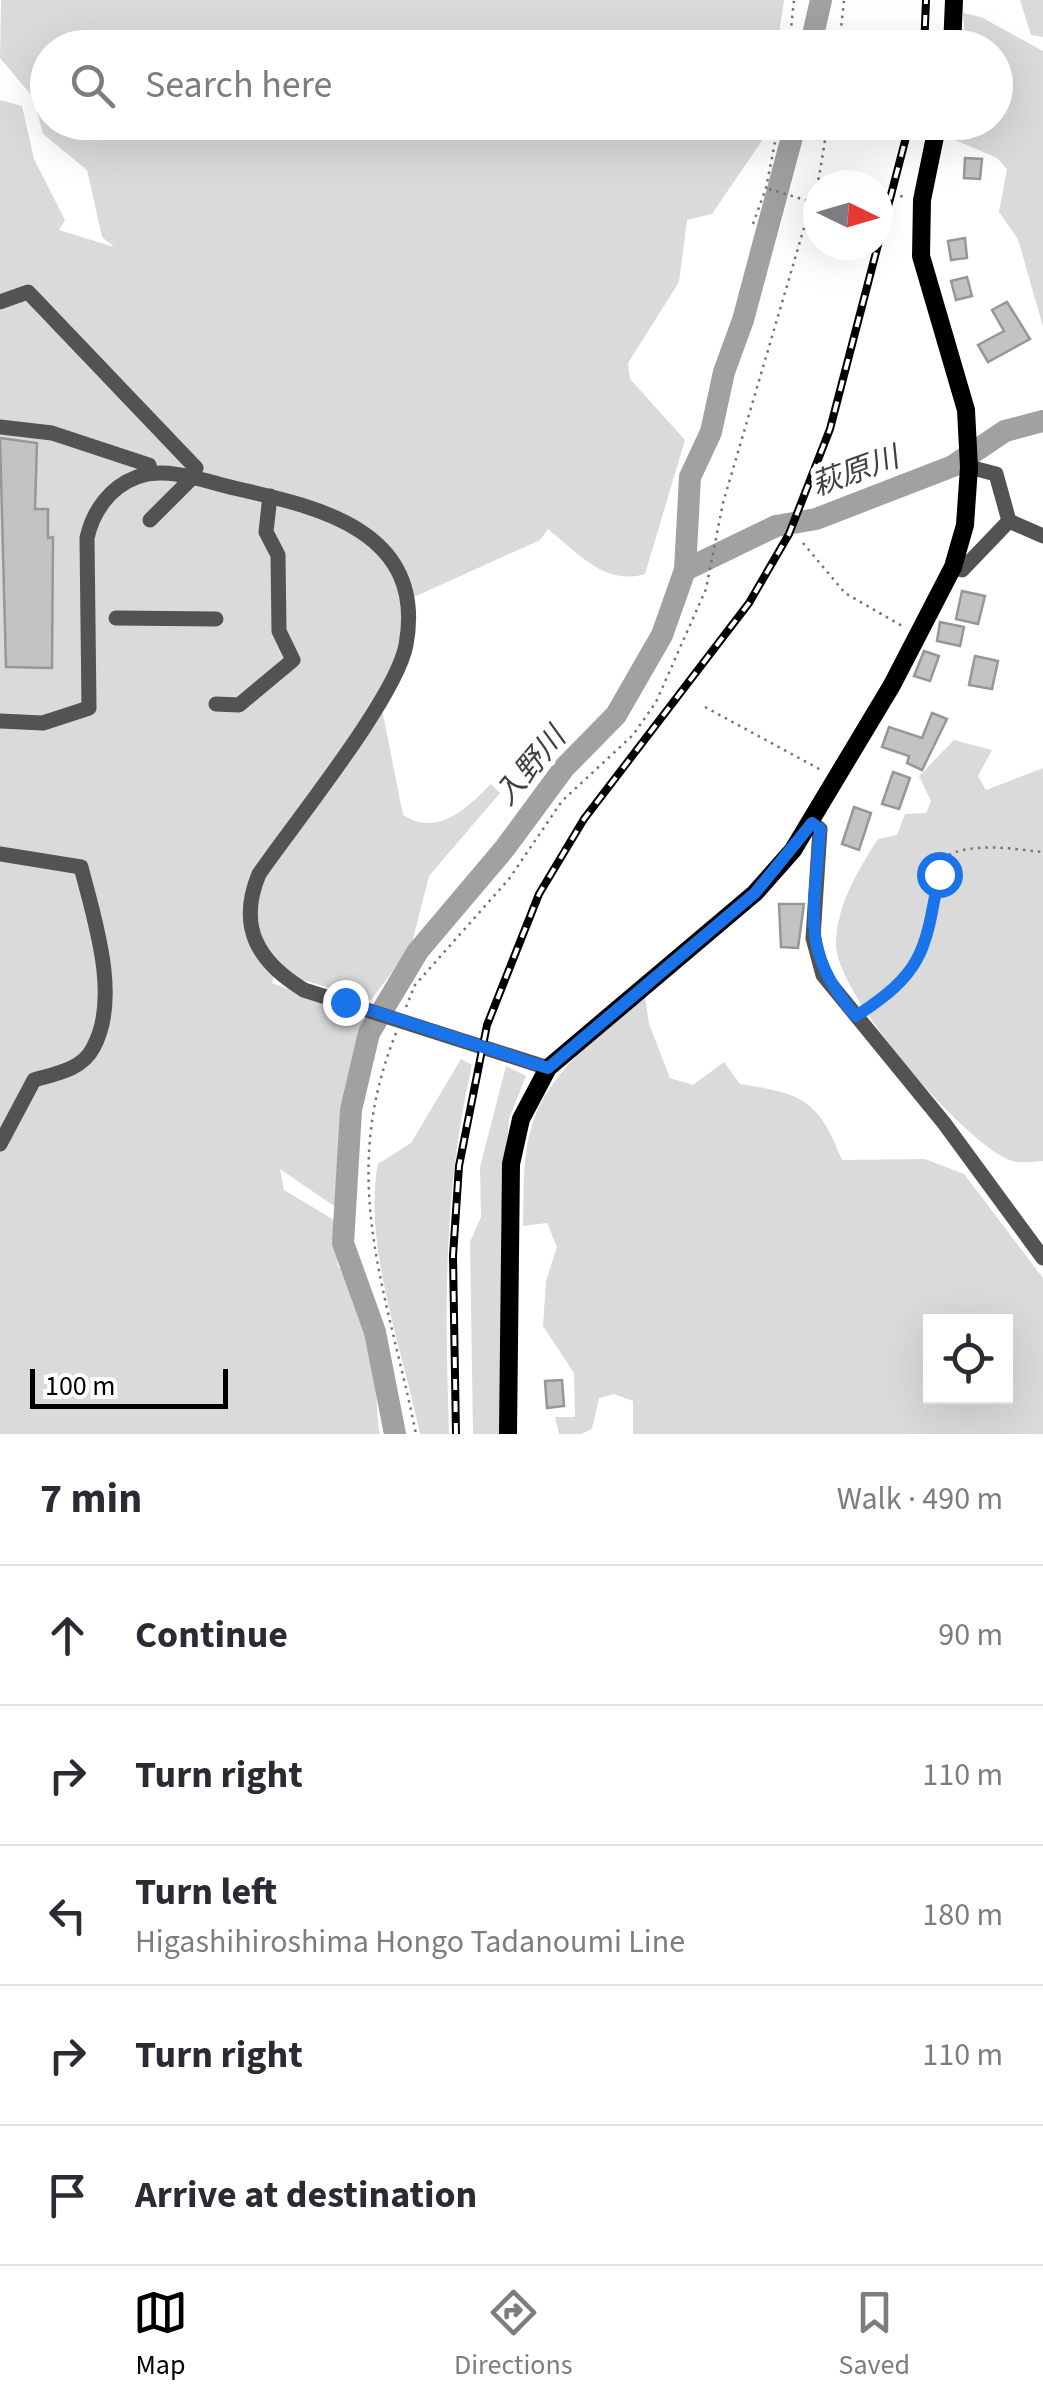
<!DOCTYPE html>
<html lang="en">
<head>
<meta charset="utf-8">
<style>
	:root { --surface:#fff; --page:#f2f2f3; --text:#2b2b33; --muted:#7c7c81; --line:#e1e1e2; --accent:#000 }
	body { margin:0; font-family:"Source Sans 3","Noto Sans JP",sans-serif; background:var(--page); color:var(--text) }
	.controls { position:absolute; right:30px; bottom:30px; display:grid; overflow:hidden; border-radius:0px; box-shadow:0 10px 40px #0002 }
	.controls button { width:90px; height:90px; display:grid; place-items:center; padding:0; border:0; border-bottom:2px solid var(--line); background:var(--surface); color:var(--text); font:50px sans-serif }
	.compass { position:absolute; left:803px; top:170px; width:90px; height:90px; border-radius:50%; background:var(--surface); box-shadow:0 10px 40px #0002; rotate:95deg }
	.scale { position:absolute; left:30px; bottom:25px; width:198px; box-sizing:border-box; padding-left:10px; border:5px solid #000; border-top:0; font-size:28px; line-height:35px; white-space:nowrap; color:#000; -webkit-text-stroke:8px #fff; paint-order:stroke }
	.stop { position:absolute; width:30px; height:30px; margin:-22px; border:8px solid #1a73e8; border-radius:50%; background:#fff }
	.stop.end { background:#1a73e8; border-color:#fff; box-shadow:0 2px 10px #0008 }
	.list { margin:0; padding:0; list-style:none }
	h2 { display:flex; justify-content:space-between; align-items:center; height:130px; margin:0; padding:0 40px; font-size:42px }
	h2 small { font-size:32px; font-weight:400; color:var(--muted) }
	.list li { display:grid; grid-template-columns:65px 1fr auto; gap:30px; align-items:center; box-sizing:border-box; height:140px; padding:0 40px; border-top:2px solid var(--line) }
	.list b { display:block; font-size:38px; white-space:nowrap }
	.list p { margin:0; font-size:32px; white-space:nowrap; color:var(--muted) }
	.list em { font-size:32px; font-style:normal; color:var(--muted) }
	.icon { flex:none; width:55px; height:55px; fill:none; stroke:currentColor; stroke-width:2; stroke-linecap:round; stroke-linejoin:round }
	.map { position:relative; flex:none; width:1043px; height:1434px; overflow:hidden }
	.search { position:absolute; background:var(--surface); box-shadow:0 10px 40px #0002; left:30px; right:30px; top:30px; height:110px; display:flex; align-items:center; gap:25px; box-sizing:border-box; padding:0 35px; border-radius:55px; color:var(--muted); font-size:38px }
	.sheet { height:830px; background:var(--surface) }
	nav { display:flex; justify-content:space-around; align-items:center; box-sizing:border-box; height:140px; border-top:2px solid var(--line); background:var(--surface); font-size:28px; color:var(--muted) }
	nav a { display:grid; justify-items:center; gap:5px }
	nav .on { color:var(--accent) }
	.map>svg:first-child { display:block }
	.green { fill:#dadada; fill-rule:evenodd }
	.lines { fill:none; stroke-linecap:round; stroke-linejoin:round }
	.river { stroke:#a1a1a1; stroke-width:22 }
	.building { fill:#c3c3c3; stroke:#979797; stroke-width:2.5 }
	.path { stroke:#757575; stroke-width:2.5; stroke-dasharray:2.5 5; stroke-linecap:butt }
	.minor { stroke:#535353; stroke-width:15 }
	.major { stroke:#000; stroke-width:18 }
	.rail-casing { stroke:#000; stroke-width:8 }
	.rail { stroke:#fff; stroke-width:4; stroke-dasharray:11; stroke-linecap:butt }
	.route { stroke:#1a73e8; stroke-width:12 }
	.labels { text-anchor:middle; stroke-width:10; stroke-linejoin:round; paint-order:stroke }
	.water-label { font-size:30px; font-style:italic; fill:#424242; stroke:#fff }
</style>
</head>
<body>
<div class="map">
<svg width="1043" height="1434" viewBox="0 0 1043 1434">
	<rect width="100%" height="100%" fill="#fff"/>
	<g class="green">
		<path d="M1 0H784L777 47 48 48V122L766 123 761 142 712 214 687 220 679 282 628 363 630 379 685 440 645 574C605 586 578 553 548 529L540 540 414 597C420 643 405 670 382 709L403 815C438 837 466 809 491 784L500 793 429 876 411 947 371 1000 293 977 276 965 272 983 369 1020 346 1084 337 1208 280 1169 284 1190 334 1220 338 1267C387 1300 371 1383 380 1434H0V100L22 106 34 159 65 220 59 230 114 247 102 237 87 170 43 134 33 97 0 58Z"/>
		<path d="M1020 0H1043V37L1031 35Z"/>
		<path d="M963 13 981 17 1043 51V327L1018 239 999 212 1007 169 997 158 955 140 958 123 996 122V48L966 47Z"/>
		<path d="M954 740 992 750 978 776 986 790 1043 768V1161C1034 1161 1021 1164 1012 1161 965 1145 836 994 836 945 836 906 858 870 878 839L897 835 905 814 926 813 931 801 919 776Z"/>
		<path d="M645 996 649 1024 670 1078 693 1085 724 1062 740 1084C803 1094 818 1099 842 1160L925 1159 964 1174 1043 1278V1434H633V1401L614 1394 599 1398 592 1429 581 1434H559L555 1417H575L574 1373 543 1326 546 1281 557 1247 547 1223 523 1226C524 1195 522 1162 530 1132 545 1073 601 1033 645 996ZM930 1322H1006V1396H930Z"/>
		<path d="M461 1059 472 1065C443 1192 445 1305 449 1434H420C404 1354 362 1243 378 1164L411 1143Z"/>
		<path d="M506 1066 526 1076 509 1119 501 1219V1434H473L470 1242 481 1217 480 1167Z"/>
	</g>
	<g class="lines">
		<g class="river">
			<path d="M810 48 821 0"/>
			<path d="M685 570 776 526 816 519 953 466 1005 431 1043 421"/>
			<path d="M395 1434 375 1332 343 1243 351 1110 369 1033 418 951 505 848 564 768 616 715 662 635 685 570 690 477 711 432 724 372 743 320 796 122"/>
		</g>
	</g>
	<g class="building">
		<path d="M965 158 982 159 980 179 964 178Z"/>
		<path d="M965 238 967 258 951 260 948 241Z"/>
		<path d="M967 277 972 296 956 300 951 281Z"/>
		<path d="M1007 302 1030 339 988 362 978 345 1004 331 992 310Z"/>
		<path d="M0 438 37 443 35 509H48V538L53 537 52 668 6 667Z"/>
		<path d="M962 591 985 596 978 624 956 619Z"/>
		<path d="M940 622 964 627 960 646 937 641Z"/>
		<path d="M924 651 939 656 930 681 914 676Z"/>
		<path d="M975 656 998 661 992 689 969 685Z"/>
		<path d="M932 713 947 719 922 770 907 763 909 756 882 747 889 727 922 738Z"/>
		<path d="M893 772 910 778 899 809 882 804Z"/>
		<path d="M854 807 871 813 859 850 842 844Z"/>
		<path d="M779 904H804L798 948 781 947Z"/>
		<path d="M562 1380 564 1406 547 1408 545 1381Z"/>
	</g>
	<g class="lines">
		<g class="path">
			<path d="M789 48 794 0"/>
			<path d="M839 48 844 0"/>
			<path d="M769 189 818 204"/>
			<path d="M878 192 906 197"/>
			<path d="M753 224 766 188 779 122"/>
			<path d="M803 543 845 593 904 627"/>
			<path d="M705 707 823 771"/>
			<path d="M406 1007 415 985 509 879 562 801 633 735 656 702 706 589 723 503 819 177 828 122"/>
			<path d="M869 1007C935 965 926 927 943 858 971 841 1011 849 1043 852"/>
			<path d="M396 1033C337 1180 387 1290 416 1434"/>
		</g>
		<g class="minor">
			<path d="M0 302 28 292 196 468 192 478 150 520"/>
			<path d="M0 427 52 433 149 465 151 473"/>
			<path d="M969 467 996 474 1009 521 1043 536"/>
			<path d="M953 567 962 570 1009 521"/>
			<path d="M116 618 216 619"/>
			<path d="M216 704 239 705 293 660 279 631 278 555 266 532 270 496"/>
			<path d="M0 721 43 723 89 708 87 538C93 511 110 487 137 477 168 466 204 481 234 488 318 507 427 530 406 645 396 698 294 823 259 874 237 927 258 962 304 990L548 1068"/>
			<path d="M812 823 820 829 813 938 823 975 944 1123 1043 1258"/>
			<path d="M0 854 81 867C94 918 121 998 93 1048 82 1070 54 1074 34 1080L0 1144"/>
		</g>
		<g class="major">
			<path d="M952 48 954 0"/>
			<path d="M508 1434 511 1164 521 1119 548 1068 755 893 793 850 892 685 953 567 965 525 969 467 966 410 921 256 922 200 938 122"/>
		</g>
		<g class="rail-casing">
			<g id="rail">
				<path d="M924 48 926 0"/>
				<path d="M456 1434 453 1256 459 1166 487 1025 539 894 584 819 749 603 789 534 830 429 910 122"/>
			</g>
		</g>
		<use href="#rail" class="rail"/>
	</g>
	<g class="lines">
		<path class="route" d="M345 1002 548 1068 755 893 812 823 820 829C815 909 798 951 856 1016 924 972 925 952 939 874"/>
	</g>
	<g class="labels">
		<g class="water-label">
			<text transform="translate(855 471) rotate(-20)" y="10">萩原川</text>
			<text transform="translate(530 766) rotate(-50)" y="10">入野川</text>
		</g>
	</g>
</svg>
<div class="controls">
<button><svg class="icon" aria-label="locate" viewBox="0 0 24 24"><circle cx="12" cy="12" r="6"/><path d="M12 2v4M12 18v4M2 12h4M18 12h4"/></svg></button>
</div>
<svg class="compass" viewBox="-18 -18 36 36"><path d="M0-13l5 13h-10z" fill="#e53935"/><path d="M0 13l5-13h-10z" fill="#7c7c81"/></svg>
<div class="scale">100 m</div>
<div class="stop" style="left:939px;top:874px"></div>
<div class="stop end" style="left:345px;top:1002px"></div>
<div class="search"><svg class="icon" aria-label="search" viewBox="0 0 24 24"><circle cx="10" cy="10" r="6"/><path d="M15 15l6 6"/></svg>Search here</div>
</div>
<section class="sheet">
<h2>7 min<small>Walk · 490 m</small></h2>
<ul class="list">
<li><svg class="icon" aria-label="ahead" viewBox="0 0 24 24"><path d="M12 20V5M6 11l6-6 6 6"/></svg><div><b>Continue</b></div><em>90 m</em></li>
<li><svg class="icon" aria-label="right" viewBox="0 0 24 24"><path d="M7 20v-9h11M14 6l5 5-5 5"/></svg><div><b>Turn right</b></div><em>110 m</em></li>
<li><svg class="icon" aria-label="left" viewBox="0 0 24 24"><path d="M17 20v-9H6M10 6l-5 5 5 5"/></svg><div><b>Turn left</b><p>Higashihiroshima Hongo Tadanoumi Line</p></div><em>180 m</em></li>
<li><svg class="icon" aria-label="right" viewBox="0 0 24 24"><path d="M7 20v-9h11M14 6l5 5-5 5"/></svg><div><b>Turn right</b></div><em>110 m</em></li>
<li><svg class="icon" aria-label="arrive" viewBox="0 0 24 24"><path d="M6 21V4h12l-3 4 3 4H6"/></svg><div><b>Arrive at destination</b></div></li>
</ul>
</section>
<nav>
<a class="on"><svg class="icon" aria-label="map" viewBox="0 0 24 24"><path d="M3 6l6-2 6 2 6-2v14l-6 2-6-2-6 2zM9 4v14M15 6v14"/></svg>Map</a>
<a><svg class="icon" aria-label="directions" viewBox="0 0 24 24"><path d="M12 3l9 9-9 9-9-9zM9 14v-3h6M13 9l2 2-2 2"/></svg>Directions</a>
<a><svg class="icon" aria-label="saved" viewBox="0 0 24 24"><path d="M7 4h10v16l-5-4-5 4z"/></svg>Saved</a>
</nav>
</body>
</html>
